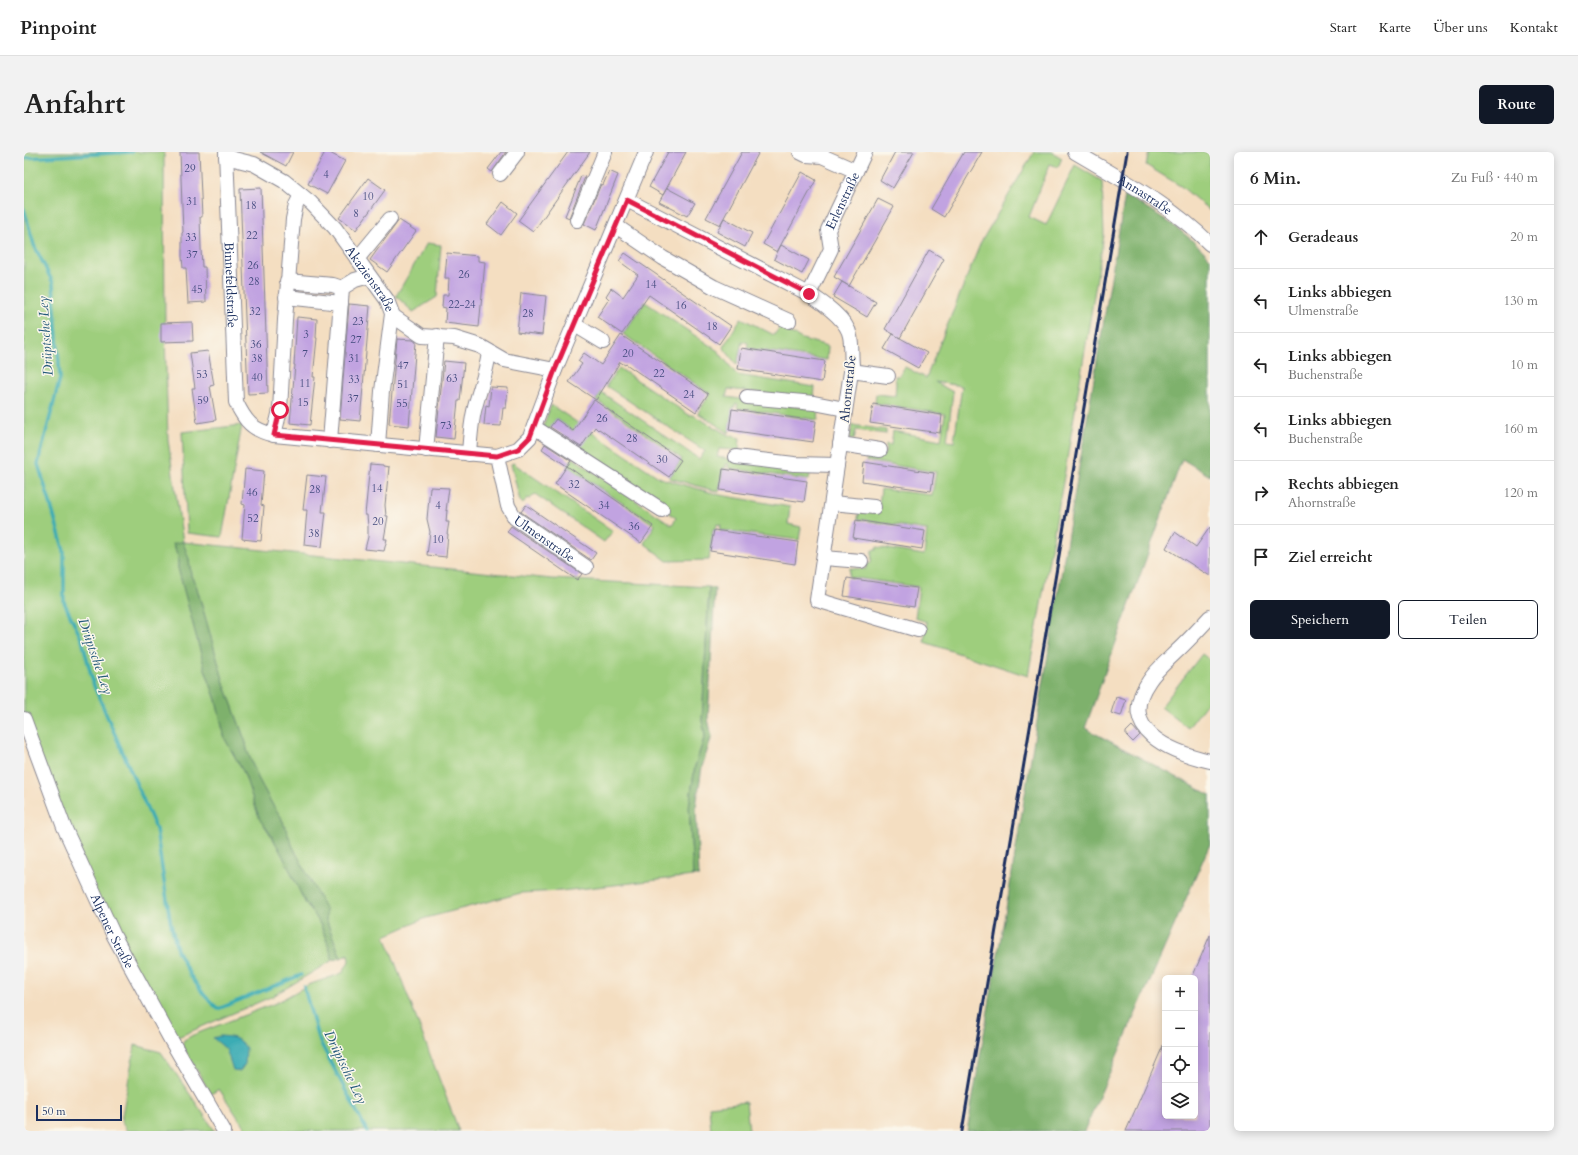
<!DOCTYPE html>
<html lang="de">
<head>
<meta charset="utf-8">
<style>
	:root { --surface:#fff; --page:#f2f2f2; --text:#222; --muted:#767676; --line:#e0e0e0; --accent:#111827 }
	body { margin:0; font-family:Cardo,serif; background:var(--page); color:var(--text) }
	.controls { position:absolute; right:12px; bottom:12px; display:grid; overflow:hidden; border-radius:6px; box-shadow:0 2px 10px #0003 }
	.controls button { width:36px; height:36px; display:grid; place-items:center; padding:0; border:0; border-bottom:1px solid var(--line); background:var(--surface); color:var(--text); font:20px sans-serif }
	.scale { position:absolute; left:12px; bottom:10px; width:86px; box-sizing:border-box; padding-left:4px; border:2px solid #1b2f5e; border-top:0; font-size:11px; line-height:14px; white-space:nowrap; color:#1b2f5e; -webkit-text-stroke:3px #fbf7ec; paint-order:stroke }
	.stop { position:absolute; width:12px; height:12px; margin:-9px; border:3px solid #e11d48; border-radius:50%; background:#fff }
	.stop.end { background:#e11d48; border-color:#fff; box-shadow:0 1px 4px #0008 }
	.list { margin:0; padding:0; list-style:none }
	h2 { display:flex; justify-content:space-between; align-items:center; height:52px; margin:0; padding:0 16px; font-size:17px }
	h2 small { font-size:13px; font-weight:400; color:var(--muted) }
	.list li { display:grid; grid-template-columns:26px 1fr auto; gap:12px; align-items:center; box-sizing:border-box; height:64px; padding:0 16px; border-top:1px solid var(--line) }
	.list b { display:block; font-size:15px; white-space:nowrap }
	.list p { margin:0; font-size:13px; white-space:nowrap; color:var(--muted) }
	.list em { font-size:13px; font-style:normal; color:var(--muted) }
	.actions { display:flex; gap:8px; padding:12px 16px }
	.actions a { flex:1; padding:9px 0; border:1px solid var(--accent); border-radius:6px; text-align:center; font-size:14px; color:var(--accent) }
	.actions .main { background:var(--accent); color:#fff }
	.icon { flex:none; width:22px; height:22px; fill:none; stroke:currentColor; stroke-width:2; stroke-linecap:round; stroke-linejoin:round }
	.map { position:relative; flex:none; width:1186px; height:979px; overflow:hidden; border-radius:6px }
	header { display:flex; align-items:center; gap:24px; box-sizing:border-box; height:56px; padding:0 20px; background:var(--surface); border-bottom:1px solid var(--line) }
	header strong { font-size:19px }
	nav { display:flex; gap:22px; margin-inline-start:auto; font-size:14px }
	.intro { display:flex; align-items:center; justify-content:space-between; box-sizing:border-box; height:96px; padding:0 24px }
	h1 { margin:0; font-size:28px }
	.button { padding:10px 18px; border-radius:6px; background:var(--accent); color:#fff; font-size:14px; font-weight:700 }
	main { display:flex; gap:24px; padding:0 24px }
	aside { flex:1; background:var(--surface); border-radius:6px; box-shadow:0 2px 10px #0003 }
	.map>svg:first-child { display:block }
	.green { fill:#9ece7d; stroke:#5c7e6e; fill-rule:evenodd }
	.forest { fill:#7eb16c; stroke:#4c7065 }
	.water { fill:#3aacb4; stroke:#2a6e89 }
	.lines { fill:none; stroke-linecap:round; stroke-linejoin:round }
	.stream { stroke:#3aacb4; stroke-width:3.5 }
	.building { fill:#c1a3e1 }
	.minor-casing { stroke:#888690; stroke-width:16 }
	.minor { stroke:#fff; stroke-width:14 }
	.rail { stroke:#1b2f5e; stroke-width:3 }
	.route { stroke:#e11d48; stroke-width:5 }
	.labels { text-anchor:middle; stroke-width:3; stroke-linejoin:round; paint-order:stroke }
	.number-label { font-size:11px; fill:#444c7f }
	.street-label { font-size:13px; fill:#1b2f5e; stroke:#fbf7ec }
	.water-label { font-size:14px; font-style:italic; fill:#265b7c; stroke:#fbf7ec }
</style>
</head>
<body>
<header>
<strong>Pinpoint</strong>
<nav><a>Start</a><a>Karte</a><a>Über uns</a><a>Kontakt</a></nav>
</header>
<div class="intro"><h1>Anfahrt</h1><a class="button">Route</a></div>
<main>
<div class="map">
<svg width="1186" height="979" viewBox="0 0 1186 979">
	<rect width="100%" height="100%" fill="#fbf7ec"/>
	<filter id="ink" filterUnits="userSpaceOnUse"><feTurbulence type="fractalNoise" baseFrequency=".025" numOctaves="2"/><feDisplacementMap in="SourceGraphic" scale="8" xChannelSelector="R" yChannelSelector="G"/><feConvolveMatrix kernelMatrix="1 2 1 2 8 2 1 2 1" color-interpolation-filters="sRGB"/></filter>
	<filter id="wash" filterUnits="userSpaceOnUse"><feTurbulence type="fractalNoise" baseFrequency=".012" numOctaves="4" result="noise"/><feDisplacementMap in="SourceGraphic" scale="16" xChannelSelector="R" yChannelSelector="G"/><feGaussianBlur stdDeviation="0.9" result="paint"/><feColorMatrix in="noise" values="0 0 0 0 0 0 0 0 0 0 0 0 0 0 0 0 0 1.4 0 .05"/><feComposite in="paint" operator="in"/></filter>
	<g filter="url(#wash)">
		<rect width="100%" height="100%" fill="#f4dec1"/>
		<g class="green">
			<path d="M0 0H140L141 182 144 288 159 390 528 427 685 435 678 569 681 583 671 614 665 655 669 724 537 739 497 741 402 766 361 784 435 979H223L195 937 187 942 158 893 160 888 169 883 252 851 284 833 316 822 319 820 325 809 324 802 317 806 302 767 301 758 269 695 257 665 248 652 234 626 223 598 222 591 200 531 172 433 167 424 165 407 149 392 154 404V416L181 517 192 548 201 587 220 621 236 668C251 685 268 723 278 744 281 752 287 758 292 765 300 778 304 793 309 808L249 844 147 888 90 784 0 567Z"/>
			<path d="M1010 0H1028L1038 6 1034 15 1026 12 1005 65 1022 73 1051 13 1078 29 1080 83 1041 319 1004 524 900 490 903 470 891 466 895 435 825 425 826 416 842 417 843 412 847 411 848 398H852L853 395 900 403 903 378 834 367 835 358 855 353 857 337 908 343 912 320 842 309 844 302H861L862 292 867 293 869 279 917 288 921 262 851 251 852 242 871 244 872 232 871 224H875L881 215 902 226 957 90ZM911 230 938 234 930 290 923 289 929 240Z"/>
			<path d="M1125 0H1186V59L1158 35 1122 13Z"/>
			<path d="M403 91 417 93 413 145 389 160 372 144Z"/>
			<path d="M621 150 694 199 713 223 791 235 790 247 704 237 702 245 795 258 794 268 713 256 714 252 712 251 710 256 708 257 705 281 674 261 686 242 599 182Z"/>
			<path d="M717 166 750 183 756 175 778 187 804 194 803 208 723 196 724 191 718 189 713 213 699 195Z"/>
			<path d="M595 216 665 263H669L704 283 716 286 715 298 695 297 693 305 775 317 787 314 785 328 704 316 705 312H702V316H699L695 340 645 326 658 307 572 248 577 240 675 307 681 299 582 234Z"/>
			<path d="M527 253 636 326 696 343 766 355 764 372 777 375 775 388 696 378 697 373 693 372 692 377H689L685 408 643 409 620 391 631 373 543 314 549 306 648 373 652 366 556 296 562 287 532 267 523 281 518 277Z"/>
			<path d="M218 273 198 385 163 381 158 280Z"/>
			<path d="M828 273 862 278V282L832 278 830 287H826Z"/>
			<path d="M489 311 589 379 580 390 511 342 506 347 503 346 499 352 496 349 487 312Z"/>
			<path d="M1178 502 1186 508V547L1164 576 1137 555Z"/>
			<path d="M111 893 137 900 191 979H103L97 969Z"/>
			<path d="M722 950 725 979H687L685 954Z"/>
		</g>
		<g class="forest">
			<path d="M1101 43C1132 61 1162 79 1186 106V324L1158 307 1061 576 1186 643V692L1060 979H943L985 739 1054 321Z"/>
			<path d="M155 390H159L165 407 167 424 172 433 200 531 222 591 223 598 234 626 248 652 257 665 269 695 302 758V767L317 806 309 808C304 793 300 778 292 765 287 758 281 752 278 744 268 723 251 685 236 668L220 621 201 587 192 548 181 517 154 416V404L149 392Z"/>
			<path d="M685 435 691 437 684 567 688 584 678 615 672 655 675 724H669L665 655 671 614 681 583 678 569Z"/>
		</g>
		<path class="water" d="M196 884C209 885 214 885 222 896L221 912 216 919 209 918 202 897 189 886Z"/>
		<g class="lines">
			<g class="stream">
				<path d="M0 6 108 0"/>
				<path d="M0 57 10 93 29 131 36 226 14 312 25 347 40 399V450L58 488 70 534 132 677 146 768 153 798 166 823 181 844 194 857 277 823"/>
				<path d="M280 835 294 886 343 979"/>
			</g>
		</g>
		<g id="blocks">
			<g class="building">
				<path d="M156 0H175L178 65H176L177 97 178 115H181L182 150 164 151 162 116H159L158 105V81L159 80Z"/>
				<path d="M236 0H269L262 14Z"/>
				<path d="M301 0H304L321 9 303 42 284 32Z"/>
				<path d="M477 0H482L468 20 464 17Z"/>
				<path d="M544 0H566L509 80 494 69Z"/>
				<path d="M644 0H662L639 43 625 35Z"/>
				<path d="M718 0H735L696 73 682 66Z"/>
				<path d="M871 0H890L869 36 856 28Z"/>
				<path d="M940 0H958L920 65 907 57Z"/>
				<path d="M585 19 594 23 572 78 560 72 577 32 579 33Z"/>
				<path d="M778 20 792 28 753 100 739 92Z"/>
				<path d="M557 24 561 25 545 66 541 64Z"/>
				<path d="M344 26 361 38 332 78 315 66Z"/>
				<path d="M237 36 244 241 224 242 216 37Z"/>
				<path d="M643 36 671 51 663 64 635 50Z"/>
				<path d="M854 47 870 55 825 134 810 125Z"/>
				<path d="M479 50 493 61 477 83 463 72Z"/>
				<path d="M700 66 728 81 721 95 693 80Z"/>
				<path d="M375 68 392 79 363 120 346 108Z"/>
				<path d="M757 93 785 108 778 122 750 107Z"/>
				<path d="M905 98 920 107 876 186 861 177Z"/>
				<path d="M423 101 454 104V109L461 110 455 175 421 171 422 156 418 155 419 143H424L425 126H421Z"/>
				<path d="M601 101 707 174 695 192 625 143 598 182 573 165 585 147 582 144 587 136 599 145 614 123 595 109Z"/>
				<path d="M818 130 852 150 843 165 809 145Z"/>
				<path d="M497 141 522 144 518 183 493 180Z"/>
				<path d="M325 152 346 154 336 269 316 267Z"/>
				<path d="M273 165 293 167 292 186H293L289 225H291L286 273 266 271 271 213H270Z"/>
				<path d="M168 170 169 189 137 190V171Z"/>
				<path d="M869 182 903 201 894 216 860 197Z"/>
				<path d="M597 183 684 242 672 260 602 212 601 213 596 210 572 248 545 230 558 212 554 209 560 201 577 213Z"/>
				<path d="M373 187 389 188 392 190 385 274 365 272Z"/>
				<path d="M717 196 801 209 798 230 714 217Z"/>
				<path d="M184 199 190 233 186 234 192 268 173 271 168 236H171L166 201Z"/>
				<path d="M420 209 440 211 436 249H434L430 287 412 285Z"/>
				<path d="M467 235 484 236 482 256H479L477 274 460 273 462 253 465 254Z"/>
				<path d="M570 248 657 308 645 325 575 277 574 278 571 275 557 295 526 275 532 267 549 279Z"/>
				<path d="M849 252 918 263 916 281 846 271Z"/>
				<path d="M708 257 792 269 789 290 705 278Z"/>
				<path d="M521 292 547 309 543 314 518 297Z"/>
				<path d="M840 310 910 321 907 339 838 329Z"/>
				<path d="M346 312 359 313V314L365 315 361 353 362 364H364L360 387H363L360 399 341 397 344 385V374L343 363H341Z"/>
				<path d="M543 314 629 374 617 391 531 332Z"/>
				<path d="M221 317 240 319 237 353 240 354 237 389 218 387 221 353 218 352Z"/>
				<path d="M699 317 783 329 780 350 696 338Z"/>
				<path d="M283 323 302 325 298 360H302L298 395 280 393 283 358H279Z"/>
				<path d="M406 335 425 336 422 359 423 358 422 370H425L423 382H424L422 405 403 403 406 380 403 367Z"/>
				<path d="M502 353 572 401 567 408 497 360Z"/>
				<path d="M832 368 901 379 898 397 829 386Z"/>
				<path d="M487 374 558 422 553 428 483 380Z"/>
				<path d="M1186 375V424L1142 396 1151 380 1172 395Z"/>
				<path d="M690 378 774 390 771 412 686 399Z"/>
				<path d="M823 426 893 436 890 455 820 444Z"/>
				<path d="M1092 545 1102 548 1097 564 1087 561Z"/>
				<path d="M1108 574 1116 583 1109 590 1102 583V580Z"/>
				<path d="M1186 783V979H1102L1141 889V964H1171V826H1168Z"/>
			</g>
		</g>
	</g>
	<g filter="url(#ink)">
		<use href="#blocks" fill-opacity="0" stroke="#888690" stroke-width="1"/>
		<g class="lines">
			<g class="minor-casing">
				<g id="minor">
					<path id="s1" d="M202 0 212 250C221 269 228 278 250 283L473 304 484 354 491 366 562 415"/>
					<path d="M776 0 782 3 798 4 832 19"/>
					<path id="s2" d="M1051 0C1098 28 1147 53 1186 92"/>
					<path id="s3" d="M202 5 230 12 260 29 287 51 311 76 363 148 369 164 398 184 430 186 456 194 480 208 531 218"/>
					<path d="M476 22 493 0"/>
					<path d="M603 48 785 142C799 151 823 167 826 184 828 194 827 204 828 213L793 448 894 478"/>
					<path d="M553 68 581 0"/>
					<path d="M592 74 639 106 690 135 765 169"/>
					<path d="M333 107 366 67"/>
					<path d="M263 129 309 133 318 136"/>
					<path id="s4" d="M785 142 807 97 804 78 841 0"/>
					<path d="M262 145 317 151"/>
					<path d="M551 173 579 190"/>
					<path d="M827 219 864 224"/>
					<path d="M723 245 790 251 821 257"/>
					<path d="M510 275 638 358"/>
					<path d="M250 283 256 258 261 168 269 67 272 53 277 43"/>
					<path d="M306 289 318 136 331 128 345 124"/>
					<path d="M816 292 856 298"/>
					<path d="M354 293 358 239 368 162"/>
					<path d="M402 298 413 184"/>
					<path d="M445 302C446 286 447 270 451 255 456 236 463 219 465 200"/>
					<path d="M473 304 494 297 506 285 531 218 622 0"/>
					<path d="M712 305 770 312 813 313"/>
					<path d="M808 351 850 355"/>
					<path d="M800 406 837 409"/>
					<path d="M1186 465C1175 477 1164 489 1152 500 1143 509 1132 518 1125 529 1091 578 1147 600 1186 609"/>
					<path id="s5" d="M0 567 40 675 90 784 147 888 200 979"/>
				</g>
			</g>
			<use href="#minor" class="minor"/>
			<path class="rail" d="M938 979 1103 0"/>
		</g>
	</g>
	<g class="lines" filter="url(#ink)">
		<path class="route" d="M256 258 250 283 473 304 494 297 506 285 531 218 603 48 785 142"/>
	</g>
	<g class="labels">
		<g class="number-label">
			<text x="166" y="20">29</text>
			<text x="302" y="26">4</text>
			<text x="344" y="48">10</text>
			<text x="168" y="53">31</text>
			<text x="227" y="57">18</text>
			<text x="332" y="65">8</text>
			<text x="228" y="87">22</text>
			<text x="167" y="89">33</text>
			<text x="168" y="106">37</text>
			<text x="229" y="117">26</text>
			<text x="440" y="126">26</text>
			<text x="230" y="133">28</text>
			<text x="627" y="136">14</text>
			<text x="173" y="141">45</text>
			<text x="438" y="156">22-24</text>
			<text x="657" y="157">16</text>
			<text x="231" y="163">32</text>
			<text x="504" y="165">28</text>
			<text x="334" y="173">23</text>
			<text x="688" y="178">18</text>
			<text x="282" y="186">3</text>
			<text x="332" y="191">27</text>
			<text x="232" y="196">36</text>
			<text x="281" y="205">7</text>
			<text x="604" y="205">20</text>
			<text x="233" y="210">38</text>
			<text x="330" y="210">31</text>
			<text x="379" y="217">47</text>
			<text x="635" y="225">22</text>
			<text x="178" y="226">53</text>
			<text x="233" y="229">40</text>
			<text x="428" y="230">63</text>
			<text x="330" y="231">33</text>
			<text x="281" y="235">11</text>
			<text x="379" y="236">51</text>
			<text x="665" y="246">24</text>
			<text x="329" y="250">37</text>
			<text x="179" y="252">59</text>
			<text x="279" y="254">15</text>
			<text x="378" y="255">55</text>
			<text x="578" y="270">26</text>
			<text x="422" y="277">73</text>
			<text x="608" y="290">28</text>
			<text x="638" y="311">30</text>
			<text x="550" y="336">32</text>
			<text x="353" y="340">14</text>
			<text x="291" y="341">28</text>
			<text x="228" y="344">46</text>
			<text x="414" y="357">4</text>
			<text x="580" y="357">34</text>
			<text x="229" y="370">52</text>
			<text x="354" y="373">20</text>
			<text x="610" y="378">36</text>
			<text x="290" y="385">38</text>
			<text x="414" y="391">10</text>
		</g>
		<g class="street-label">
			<text dy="5" stroke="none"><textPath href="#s2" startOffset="82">Annastraße</textPath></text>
			<text dy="5" stroke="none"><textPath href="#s4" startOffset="102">Erlenstraße</textPath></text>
			<text dy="5" stroke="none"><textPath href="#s3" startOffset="195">Akazienstraße</textPath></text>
			<text dy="5" stroke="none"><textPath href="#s1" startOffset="133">Binnefeldstraße</textPath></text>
			<text transform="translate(823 237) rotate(-84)" y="5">Ahornstraße</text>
			<text dy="5" stroke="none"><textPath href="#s1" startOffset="628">Ulmenstraße</textPath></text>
			<text dy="5" stroke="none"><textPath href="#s5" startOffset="230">Alpener Straße</textPath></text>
		</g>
		<g class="water-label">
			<text transform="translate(21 184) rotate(-94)" y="5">Drüptsche Ley</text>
			<text transform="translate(72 504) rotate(71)" y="5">Drüptsche Ley</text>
			<text transform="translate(322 915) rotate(64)" y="5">Drüptsche Ley</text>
		</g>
	</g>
</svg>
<div class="controls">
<button>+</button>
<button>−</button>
<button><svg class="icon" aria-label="locate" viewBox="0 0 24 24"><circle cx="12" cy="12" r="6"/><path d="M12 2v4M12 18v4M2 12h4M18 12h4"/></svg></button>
<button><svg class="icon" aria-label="layers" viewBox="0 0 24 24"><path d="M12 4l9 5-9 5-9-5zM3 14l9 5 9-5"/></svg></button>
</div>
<div class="scale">50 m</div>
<div class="stop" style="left:256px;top:258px"></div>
<div class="stop end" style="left:785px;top:142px"></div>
</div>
<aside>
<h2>6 Min.<small>Zu Fuß · 440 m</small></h2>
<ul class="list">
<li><svg class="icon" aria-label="ahead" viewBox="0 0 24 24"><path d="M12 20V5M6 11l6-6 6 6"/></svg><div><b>Geradeaus</b></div><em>20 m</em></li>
<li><svg class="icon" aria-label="left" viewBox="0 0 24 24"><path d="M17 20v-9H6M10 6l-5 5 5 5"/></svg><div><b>Links abbiegen</b><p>Ulmenstraße</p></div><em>130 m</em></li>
<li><svg class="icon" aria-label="left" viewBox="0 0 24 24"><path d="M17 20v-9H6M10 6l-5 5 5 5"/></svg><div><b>Links abbiegen</b><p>Buchenstraße</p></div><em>10 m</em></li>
<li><svg class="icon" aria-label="left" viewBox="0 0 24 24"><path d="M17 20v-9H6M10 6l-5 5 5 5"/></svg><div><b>Links abbiegen</b><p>Buchenstraße</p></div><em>160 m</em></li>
<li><svg class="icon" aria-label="right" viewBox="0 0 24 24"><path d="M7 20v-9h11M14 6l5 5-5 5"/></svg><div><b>Rechts abbiegen</b><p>Ahornstraße</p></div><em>120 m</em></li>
<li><svg class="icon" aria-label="arrive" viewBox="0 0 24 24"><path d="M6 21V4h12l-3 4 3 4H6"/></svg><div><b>Ziel erreicht</b></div></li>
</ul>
<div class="actions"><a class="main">Speichern</a><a>Teilen</a></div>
</aside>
</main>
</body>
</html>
